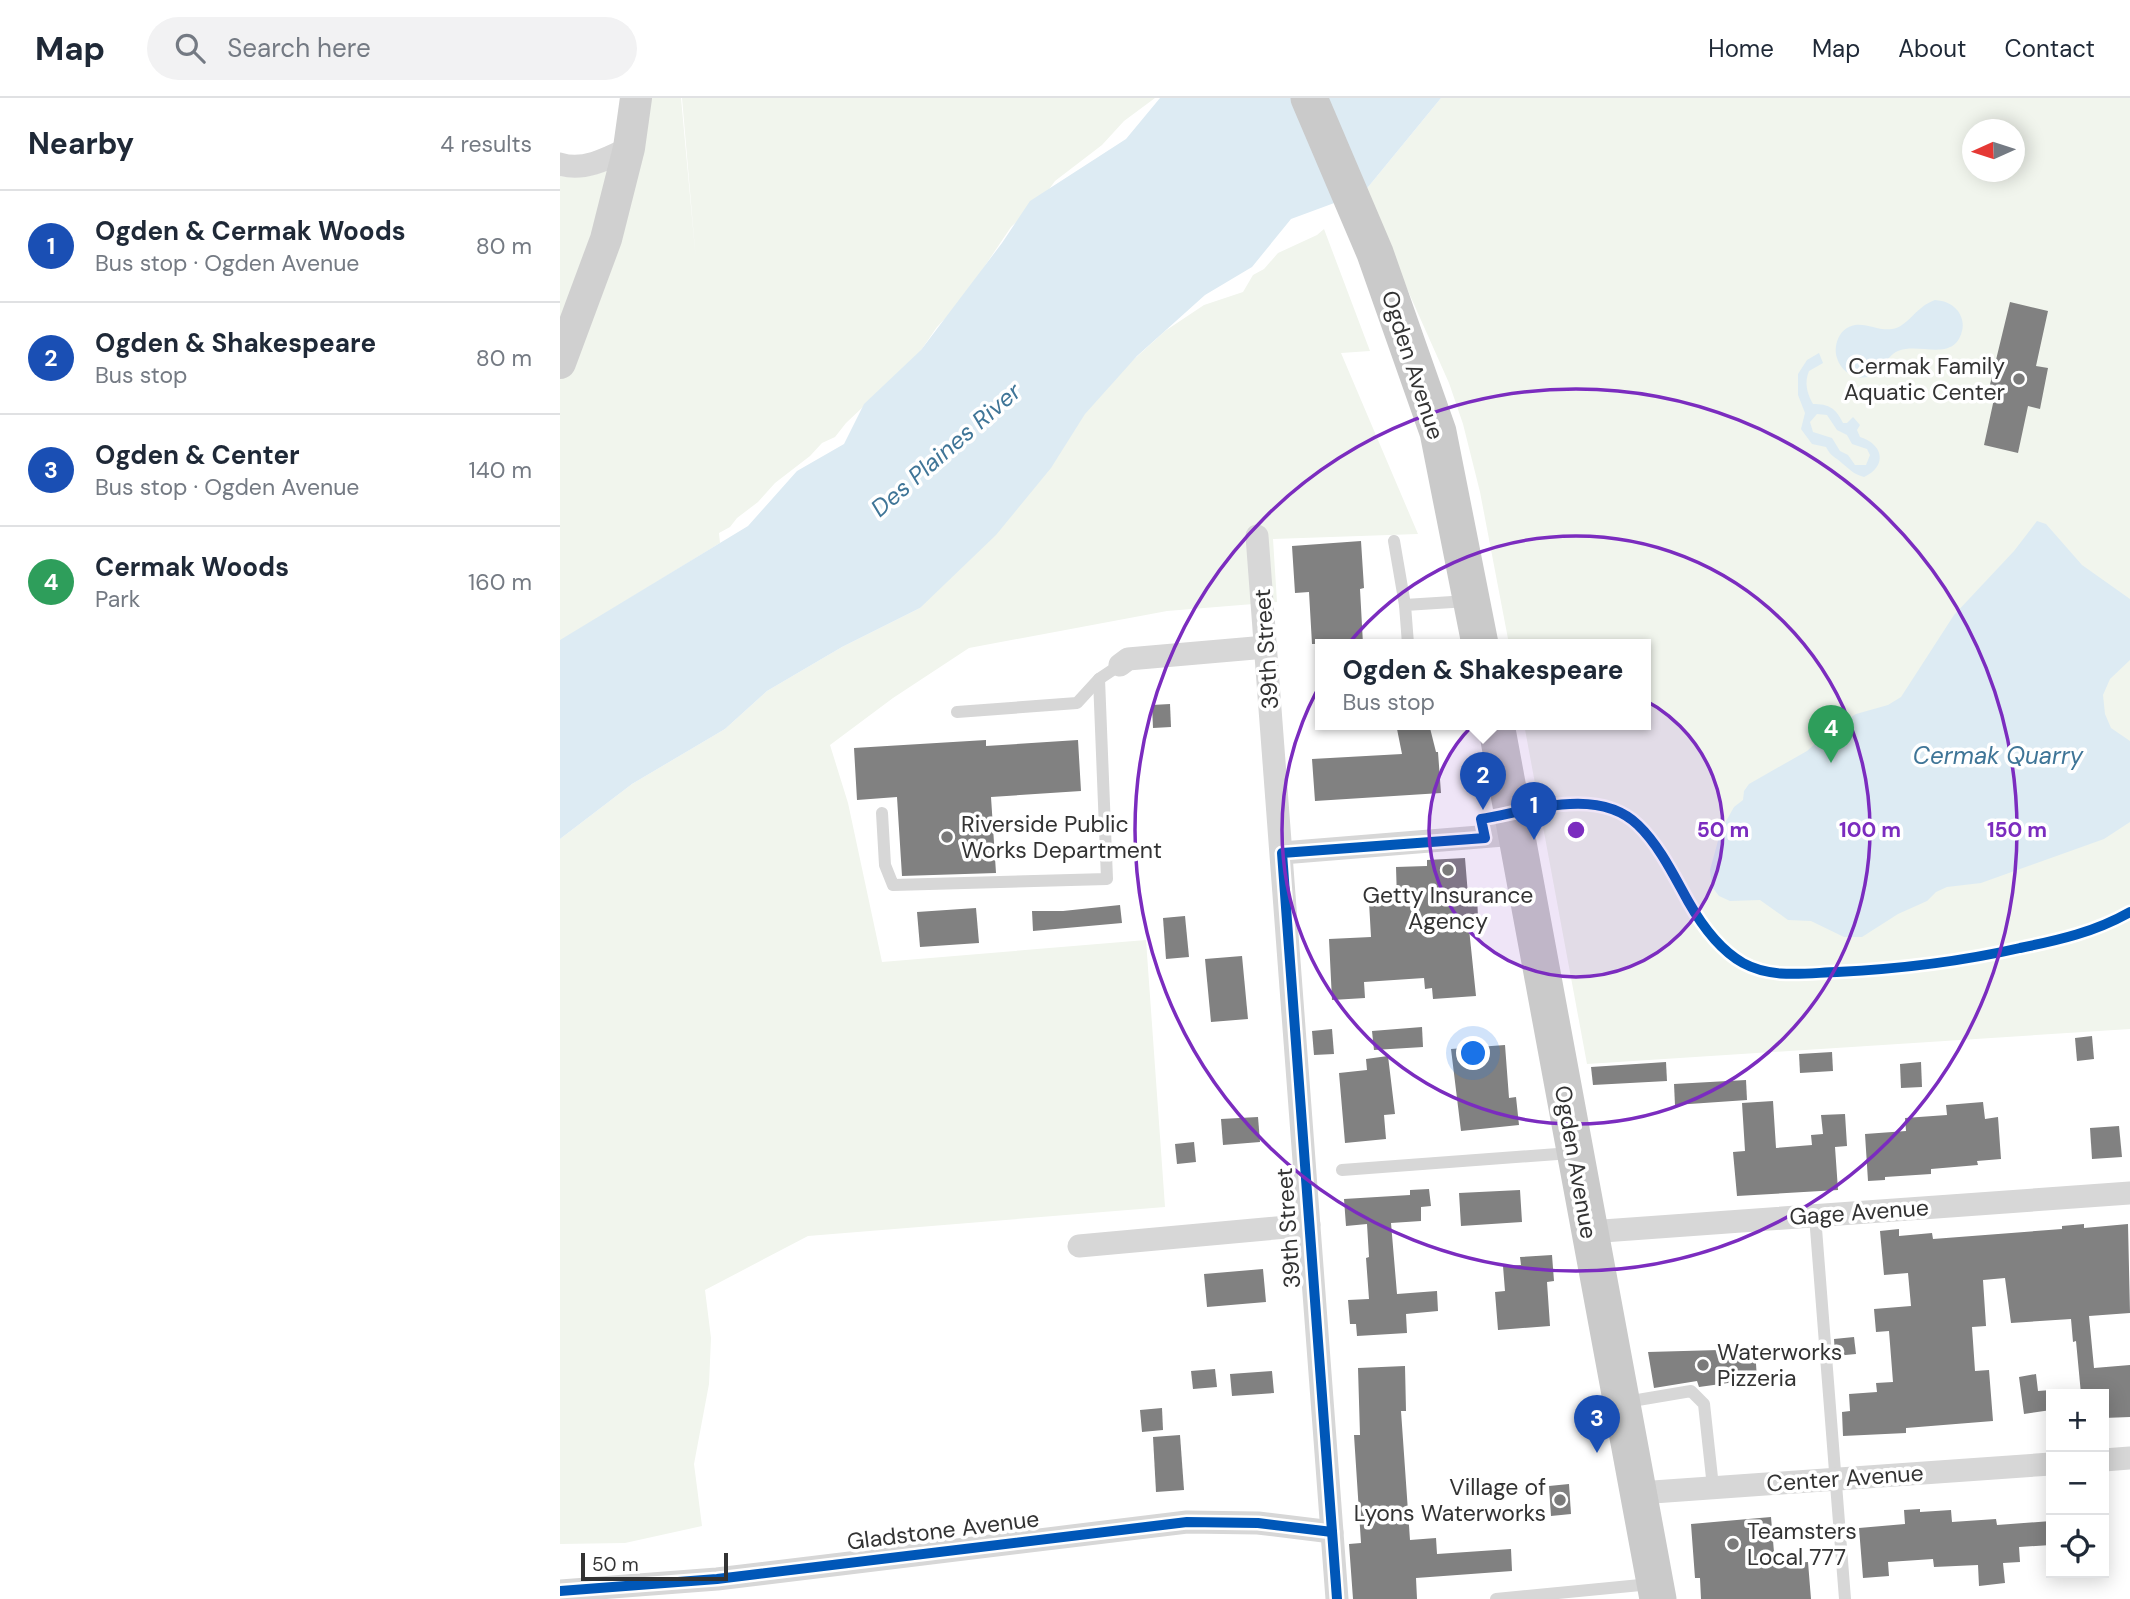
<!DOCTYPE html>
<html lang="en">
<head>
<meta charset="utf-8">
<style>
	:root { --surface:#fff; --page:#f2f2f3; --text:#1f2937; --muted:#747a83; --line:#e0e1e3; --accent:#7a7a7a }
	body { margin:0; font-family:"DM Sans",sans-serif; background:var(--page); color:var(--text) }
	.controls { position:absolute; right:21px; bottom:21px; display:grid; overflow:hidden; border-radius:0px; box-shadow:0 4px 18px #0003 }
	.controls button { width:63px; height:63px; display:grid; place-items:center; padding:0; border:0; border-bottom:2px solid var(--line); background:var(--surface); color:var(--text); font:35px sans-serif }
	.compass { position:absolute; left:1402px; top:21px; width:63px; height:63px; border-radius:50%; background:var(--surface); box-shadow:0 4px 18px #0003; rotate:267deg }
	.scale { position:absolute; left:21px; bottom:18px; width:147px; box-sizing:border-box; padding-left:7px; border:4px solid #333; border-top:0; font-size:19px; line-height:24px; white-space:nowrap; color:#333; -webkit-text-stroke:5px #fff; paint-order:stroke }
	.you { position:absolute; left:914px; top:956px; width:24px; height:24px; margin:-18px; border:5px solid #fff; border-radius:50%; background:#1a73e8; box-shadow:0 0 0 10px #1a73e833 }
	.badge { display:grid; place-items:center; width:46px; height:46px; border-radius:50%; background:var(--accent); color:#fff; font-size:23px; font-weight:700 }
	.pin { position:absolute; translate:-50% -58px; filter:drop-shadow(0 2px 4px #0008) }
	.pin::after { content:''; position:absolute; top:37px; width:24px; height:21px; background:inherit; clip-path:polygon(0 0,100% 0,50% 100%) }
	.popup { position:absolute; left:755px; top:541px; width:336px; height:91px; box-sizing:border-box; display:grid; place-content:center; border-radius:0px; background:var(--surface); filter:drop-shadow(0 2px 5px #0005); font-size:23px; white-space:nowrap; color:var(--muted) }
	.popup b { font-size:26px; color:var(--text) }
	.popup::after { content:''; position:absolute; left:50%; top:100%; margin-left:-14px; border:14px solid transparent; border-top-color:var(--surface) }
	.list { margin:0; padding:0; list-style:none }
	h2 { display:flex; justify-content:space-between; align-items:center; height:91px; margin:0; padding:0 28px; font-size:30px }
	h2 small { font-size:23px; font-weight:400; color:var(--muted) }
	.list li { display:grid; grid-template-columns:46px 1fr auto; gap:21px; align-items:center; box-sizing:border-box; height:112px; padding:0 28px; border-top:2px solid var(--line) }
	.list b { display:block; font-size:26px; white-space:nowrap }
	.list p { margin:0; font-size:23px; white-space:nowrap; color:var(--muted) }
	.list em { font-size:23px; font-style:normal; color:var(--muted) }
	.icon { flex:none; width:38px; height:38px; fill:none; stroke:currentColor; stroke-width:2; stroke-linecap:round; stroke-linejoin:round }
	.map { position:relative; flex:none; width:1570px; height:1501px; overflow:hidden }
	header { display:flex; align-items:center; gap:42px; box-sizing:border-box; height:98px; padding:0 35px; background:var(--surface); border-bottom:2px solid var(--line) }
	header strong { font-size:33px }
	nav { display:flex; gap:38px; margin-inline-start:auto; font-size:24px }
	.search { width:490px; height:63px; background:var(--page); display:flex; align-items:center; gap:18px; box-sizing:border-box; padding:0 24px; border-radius:38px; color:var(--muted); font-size:26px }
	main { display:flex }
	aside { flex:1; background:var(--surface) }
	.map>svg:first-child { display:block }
	.green { fill:#f1f5ed; fill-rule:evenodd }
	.water { fill:#ddebf3; fill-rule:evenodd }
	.building { fill:#818181 }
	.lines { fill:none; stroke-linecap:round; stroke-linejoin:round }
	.lane { stroke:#d7d7d7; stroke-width:12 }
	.street { stroke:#d7d7d7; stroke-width:23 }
	.secondary { stroke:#d0d0d0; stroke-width:32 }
	.primary { stroke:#cacaca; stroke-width:37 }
	.cycleway-casing { stroke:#fff; stroke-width:15 }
	.cycleway { stroke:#0057b8; stroke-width:10 }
	.ring { fill:none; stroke:#7b2cbf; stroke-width:3.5 }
	.poi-dot { fill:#7a7a7a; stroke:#fff; stroke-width:2.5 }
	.labels { text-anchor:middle; stroke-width:7; stroke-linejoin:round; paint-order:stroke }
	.street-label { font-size:23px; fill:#333; stroke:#fff }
	.poi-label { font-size:23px; fill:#333; stroke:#fff; text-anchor:start }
	.water-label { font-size:24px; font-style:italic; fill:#3f7597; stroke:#fff }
	.centre { fill:#7b2cbf; stroke:#fff; stroke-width:3.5 }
	.ring-label { font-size:21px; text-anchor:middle; font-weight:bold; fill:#7b2cbf; stroke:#fff; stroke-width:7; stroke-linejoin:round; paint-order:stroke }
</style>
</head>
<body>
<header>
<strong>Map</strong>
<div class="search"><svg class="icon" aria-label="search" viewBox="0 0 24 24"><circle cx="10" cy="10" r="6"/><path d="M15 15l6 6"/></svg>Search here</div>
<nav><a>Home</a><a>Map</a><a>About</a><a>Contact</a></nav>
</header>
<main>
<aside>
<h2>Nearby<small>4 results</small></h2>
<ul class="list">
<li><span class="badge" style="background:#1a4fb4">1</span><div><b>Ogden &amp; Cermak Woods</b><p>Bus stop · Ogden Avenue</p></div><em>80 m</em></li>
<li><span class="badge" style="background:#1a4fb4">2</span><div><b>Ogden &amp; Shakespeare</b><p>Bus stop</p></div><em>80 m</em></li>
<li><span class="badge" style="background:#1a4fb4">3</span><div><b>Ogden &amp; Center</b><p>Bus stop · Ogden Avenue</p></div><em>140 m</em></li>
<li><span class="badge" style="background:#2e9e5b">4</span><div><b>Cermak Woods</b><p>Park</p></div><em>160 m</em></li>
</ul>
</aside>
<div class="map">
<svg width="1570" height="1501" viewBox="0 0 1570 1501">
	<rect width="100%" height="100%" fill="#fff"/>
	<g class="green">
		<path d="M84 0H121L136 163 122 0H595L564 23 542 47 495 83 484 98 451 129 400 205 377 229 357 258 286 325 275 339 262 345 250 358 215 385 198 404 177 420 170 429 159 435 160 445 0 543V78C29 83 52 71 78 60Z"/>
		<path d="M881 0H1570V931L1027 966 964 626H1086V546H949L920 394 903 326 889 285 804 94ZM1412 32H1454V74H1412Z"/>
		<path d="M764 131 810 253 781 255 858 436 713 441 717 504 607 513 409 550 333 600 270 647 288 705 322 864 586 842 605 1109 248 1138 145 1192 151 1240 149 1286 134 1366 142 1428 65 1445 0 1446V741L72 686 165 631 207 593 282 549 360 510 494 334 605 233 644 207 683 194 693 177 704 171 718 155 757 137Z"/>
	</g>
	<g class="water">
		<path d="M600 0H881L804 94 731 121 692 169 645 197 577 258 525 316 491 370 436 437 360 510 282 549 207 593 165 631 72 686 0 741V542L188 428 237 373 284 346 304 306 361 252 442 145 470 103 566 41Z"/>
		<path d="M1375 202C1385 203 1391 205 1398 213 1402 219 1404 226 1402 233 1394 265 1360 244 1338 253 1323 259 1316 290 1290 276 1284 273 1279 267 1277 260 1273 247 1279 230 1295 227 1307 225 1319 233 1332 231 1348 229 1355 209 1375 202Z"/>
		<path d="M1259 255 1263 265 1249 273C1244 285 1247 295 1253 306 1269 306 1276 310 1283 325H1287L1293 319 1300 327 1297 332 1300 339C1323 346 1328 368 1304 379 1293 376 1291 372 1283 366 1276 359 1271 359 1266 349L1252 346 1241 331 1245 315 1238 297V276L1247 262ZM1257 316 1267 317 1277 332 1287 337 1292 346 1307 351 1310 357 1306 367H1295L1288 357 1280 353 1272 340 1253 334 1250 324Z"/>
		<path d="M1477 423 1486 426 1522 467 1570 501V562L1550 581 1543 597 1545 616 1551 630 1570 643V724L1544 741 1421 785 1387 789 1376 794 1367 803 1338 816 1302 839H1284L1251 823 1228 822 1200 802 1170 803 1159 798 1152 789 1150 772 1161 732 1174 709 1183 702 1184 693 1189 686 1247 653 1272 631 1296 616 1328 607 1341 599 1394 517 1454 453Z"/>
	</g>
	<g class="building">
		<path d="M1450 204 1488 213 1476 268 1488 270 1480 311 1468 308 1458 355 1424 347 1434 301 1427 299Z"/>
		<path d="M801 443 804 490 800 491 803 546H752L749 494 735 495 732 448Z"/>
		<path d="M610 606 611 629 593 630 592 607Z"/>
		<path d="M836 626H869L876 654H878L881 695 755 703 752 661 842 656Z"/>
		<path d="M426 642V648L518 642 521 693 431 699 436 775 342 778 337 699 297 702 294 650Z"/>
		<path d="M905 760 908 797H917L918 820 908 821 916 898 873 901 872 890 865 891 864 880 804 884 805 900 772 902 769 841 811 839 809 804 837 802 836 769 867 768V762Z"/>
		<path d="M560 807 562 825 473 833 472 813H503Z"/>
		<path d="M416 810 419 845 360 849 357 814Z"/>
		<path d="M625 818 629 859 606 861 603 820Z"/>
		<path d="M682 858 688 921 651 924 645 861Z"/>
		<path d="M862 929 863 949 814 952 812 933Z"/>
		<path d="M772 931 774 956 754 957 752 933Z"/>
		<path d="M1532 938 1534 961 1517 963 1515 940Z"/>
		<path d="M945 947 949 1000 956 999 959 1027 901 1033 891 951Z"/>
		<path d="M1272 954 1273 973 1240 975 1239 956Z"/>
		<path d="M828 958 835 1016 824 1017 826 1041 785 1045 779 975 807 972 806 961Z"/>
		<path d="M1106 964 1107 983 1033 987 1031 969Z"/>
		<path d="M1361 964 1362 989 1341 990 1340 966Z"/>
		<path d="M1186 982 1187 1002 1115 1007 1114 986Z"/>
		<path d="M1213 1003 1216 1050 1252 1047 1251 1037 1263 1036 1261 1017 1285 1016 1287 1048 1275 1049 1278 1092 1177 1098 1173 1054 1185 1053 1182 1005Z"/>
		<path d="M1423 1004 1425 1021 1438 1019 1441 1061 1417 1063 1418 1067 1371 1071V1076L1325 1079V1082L1308 1083 1305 1036 1346 1033 1345 1020 1387 1017 1386 1007Z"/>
		<path d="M698 1019 700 1044 663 1047 661 1021Z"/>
		<path d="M1559 1028 1562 1059 1532 1061 1530 1030Z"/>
		<path d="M634 1044 636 1064 617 1066 615 1046Z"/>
		<path d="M869 1091 871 1108 861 1109V1123L831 1125 837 1196 877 1193 878 1213 846 1216 847 1235 797 1238 796 1226H790L788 1202 809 1201 806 1160 809 1159 807 1126 786 1128 784 1101 850 1097V1092Z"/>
		<path d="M960 1092 962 1124 901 1128 899 1095Z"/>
		<path d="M1524 1126V1130L1568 1126 1570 1215 1529 1218 1534 1270 1570 1267V1319L1544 1320V1296H1521L1516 1243 1513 1244 1511 1221 1451 1225 1445 1180 1423 1182 1426 1228 1412 1229 1415 1273 1429 1272 1433 1323 1346 1330V1335L1283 1338 1282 1314 1290 1313 1289 1296 1317 1294 1316 1285 1333 1284 1329 1233 1316 1234 1314 1211 1351 1208 1348 1175 1324 1177 1320 1133 1339 1131V1138L1372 1135 1373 1141 1502 1131V1128Z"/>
		<path d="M992 1157 994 1183 987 1184 990 1228 938 1232 935 1194 945 1193 943 1168 961 1167 960 1159Z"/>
		<path d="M703 1171 706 1204 647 1209 644 1176Z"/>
		<path d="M1294 1239 1296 1256 1275 1258 1274 1241Z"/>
		<path d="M1195 1251 1197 1281 1139 1289 1137 1283 1094 1290 1088 1254Z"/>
		<path d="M845 1268 846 1313H841L850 1442 876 1440 877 1456 951 1451 952 1473 856 1480 857 1501H793L789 1446 801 1445 794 1337H800L798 1270Z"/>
		<path d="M655 1271 657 1289 633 1291 631 1273Z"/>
		<path d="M712 1273 714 1295 672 1298 670 1276Z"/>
		<path d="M1476 1276 1478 1293 1491 1292V1312L1464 1316 1459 1279Z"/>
		<path d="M602 1310 603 1332 582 1334 580 1312Z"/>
		<path d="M620 1337 624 1392 596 1394 593 1339Z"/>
		<path d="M1009 1386 1011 1416 991 1418 989 1388Z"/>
		<path d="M1360 1411V1414L1391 1412 1392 1424 1436 1421 1437 1427 1491 1423V1447L1459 1449 1460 1464 1443 1465 1445 1485 1419 1488 1418 1467 1374 1469 1373 1461 1328 1464 1329 1478 1303 1480 1299 1430 1345 1426 1344 1412Z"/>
		<path d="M1211 1419 1215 1466 1248 1464 1251 1501H1141L1140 1480H1135L1131 1426Z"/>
	</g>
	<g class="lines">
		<g class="lane">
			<path d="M834 443 845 507"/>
			<path d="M848 546 845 507 908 503"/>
			<path d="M397 614 517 605 539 581 560 567"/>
			<path d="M322 715 325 767 333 787 547 781 539 581"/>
			<path d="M782 1072 1011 1055"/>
			<path d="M1255 1118 1285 1501"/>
			<path d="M1066 1304 1131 1293 1144 1306 1153 1389"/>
			<path d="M936 1501 1091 1486"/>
		</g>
		<g class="street">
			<path d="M0 66C23 74 49 60 69 50"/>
			<path d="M697 438 777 1501"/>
			<path d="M560 567 568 561 706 549"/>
			<path d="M722 755 956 736"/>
			<path d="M1029 1134 1570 1095"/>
			<path d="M519 1148 749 1127"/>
			<path d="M1544 1362 1570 1360"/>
			<path d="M1079 1395 1491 1366"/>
			<path d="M0 1493 157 1481 627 1424 698 1425 772 1434"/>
		</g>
		<path class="secondary" d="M0 265 46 141 69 50 76 0"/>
		<g class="primary">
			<path d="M749 0 815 155 878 334 920 546"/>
			<path d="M936 626 1098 1501"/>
		</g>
		<g class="cycleway-casing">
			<g id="cycleway">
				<path d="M0 1493 157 1481 627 1424 698 1425 772 1434"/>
				<path d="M777 1501 722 755 925 740 921 721C970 713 1038 688 1078 727 1099 747 1114 778 1128 803 1141 826 1160 852 1183 865 1212 881 1246 875 1277 874 1339 871 1399 864 1460 850 1499 842 1535 834 1570 814"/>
			</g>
		</g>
		<use href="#cycleway" class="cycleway"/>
	</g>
	<circle cx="1016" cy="732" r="147" fill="#7b2cbf" fill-opacity=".12"/>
	<g class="ring">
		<circle cx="1016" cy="732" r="147"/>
		<circle cx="1016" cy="732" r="294"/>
		<circle cx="1016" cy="732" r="441"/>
	</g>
	<g class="poi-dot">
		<circle cx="1459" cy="281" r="7"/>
		<circle cx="387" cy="739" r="7"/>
		<circle cx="888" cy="772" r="7"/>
		<circle cx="1143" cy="1267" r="7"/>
		<circle cx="1000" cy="1402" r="7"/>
		<circle cx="1173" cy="1446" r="7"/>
	</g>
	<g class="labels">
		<g class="street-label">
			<text transform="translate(853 267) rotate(72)" y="8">Ogden Avenue</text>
			<text transform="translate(706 551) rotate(-94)" y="8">39th Street</text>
			<text transform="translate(1016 1064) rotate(80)" y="8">Ogden Avenue</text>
			<text transform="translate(1299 1114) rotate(-4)" y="8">Gage Avenue</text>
			<text transform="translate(728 1130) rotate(-94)" y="8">39th Street</text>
			<text transform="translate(1285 1380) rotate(-4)" y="8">Center Avenue</text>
			<text transform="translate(383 1432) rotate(-7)" y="8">Gladstone Avenue</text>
		</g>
		<g class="poi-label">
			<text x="1445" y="276" text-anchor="end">Cermak Family<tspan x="1445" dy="26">Aquatic Center</tspan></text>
			<text x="401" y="734">Riverside Public<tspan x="401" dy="26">Works Department</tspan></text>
			<text x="888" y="805" text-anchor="middle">Getty Insurance<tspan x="888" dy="26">Agency</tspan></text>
			<text x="1157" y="1262">Waterworks<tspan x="1157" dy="26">Pizzeria</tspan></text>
			<text x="986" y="1397" text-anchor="end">Village of<tspan x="986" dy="26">Lyons Waterworks</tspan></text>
			<text x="1187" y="1441">Teamsters<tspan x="1187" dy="26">Local 777</tspan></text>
		</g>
		<g class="water-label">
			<text transform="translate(386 352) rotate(-41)" y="8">Des Plaines River</text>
			<text x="1438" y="666">Cermak Quarry</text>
		</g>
	</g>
	<circle cx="1016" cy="732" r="10" class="centre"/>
	<g class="ring-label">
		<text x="1163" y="739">50 m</text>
		<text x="1310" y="739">100 m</text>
		<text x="1457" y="739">150 m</text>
	</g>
</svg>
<div class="controls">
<button>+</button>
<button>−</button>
<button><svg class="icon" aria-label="locate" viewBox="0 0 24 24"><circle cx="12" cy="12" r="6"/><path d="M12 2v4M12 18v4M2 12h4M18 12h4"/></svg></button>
</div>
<svg class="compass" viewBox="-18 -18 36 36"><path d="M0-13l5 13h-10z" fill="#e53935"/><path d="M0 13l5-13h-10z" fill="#747a83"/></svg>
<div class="scale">50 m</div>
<div class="you"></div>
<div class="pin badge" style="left:974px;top:742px;background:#1a4fb4">1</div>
<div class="pin badge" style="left:923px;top:712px;background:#1a4fb4">2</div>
<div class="popup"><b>Ogden &amp; Shakespeare</b>Bus stop</div>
<div class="pin badge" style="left:1037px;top:1355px;background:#1a4fb4">3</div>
<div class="pin badge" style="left:1271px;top:665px;background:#2e9e5b">4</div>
</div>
</main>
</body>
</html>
